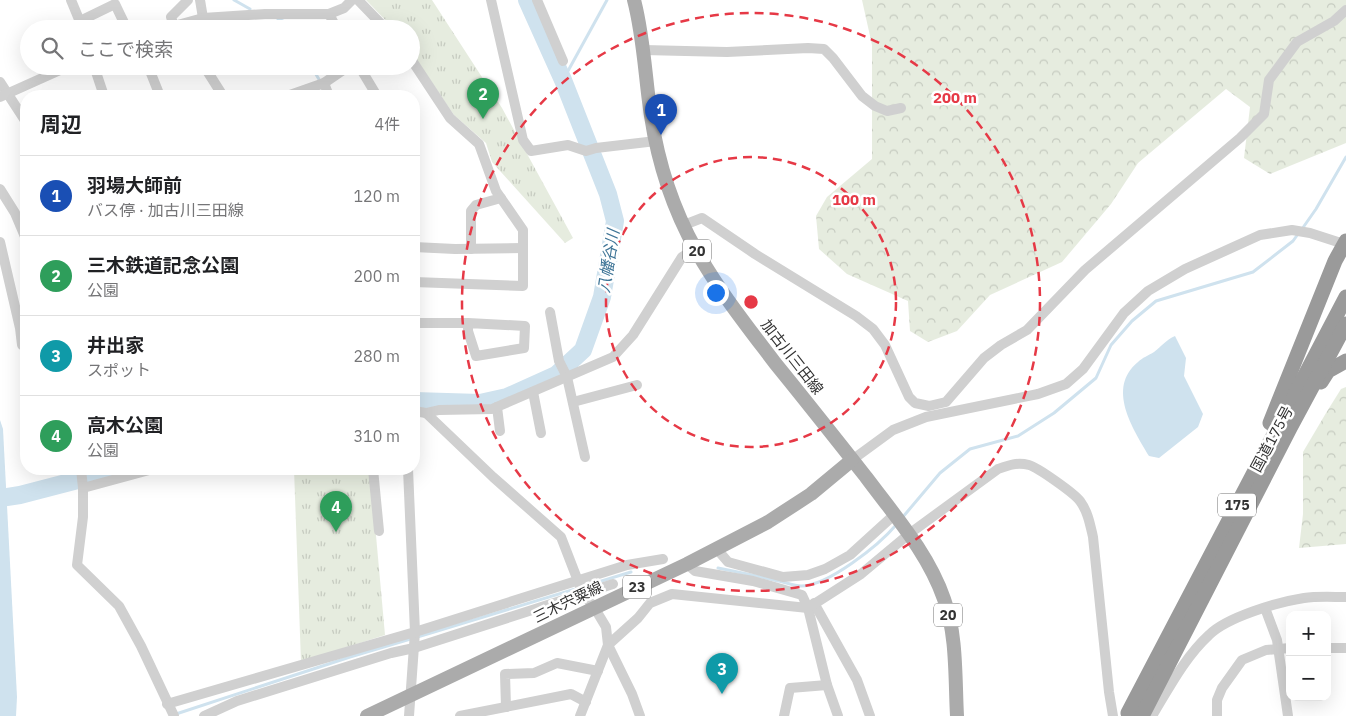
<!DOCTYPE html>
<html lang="ja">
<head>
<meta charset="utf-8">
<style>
	:root { --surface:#fff; --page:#f6f6f6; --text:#202124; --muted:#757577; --line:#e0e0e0; --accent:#111827 }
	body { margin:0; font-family:"IBM Plex Sans","Noto Sans JP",sans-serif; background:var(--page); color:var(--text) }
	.controls { position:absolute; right:15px; bottom:15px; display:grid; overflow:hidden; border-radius:10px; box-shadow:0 5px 20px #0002 }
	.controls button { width:45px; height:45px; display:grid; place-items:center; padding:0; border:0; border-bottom:1px solid var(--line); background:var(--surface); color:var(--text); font:25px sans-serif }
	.you { position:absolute; left:715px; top:292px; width:18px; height:18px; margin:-12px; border:4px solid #fff; border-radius:50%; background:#1a73e8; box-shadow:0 0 0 8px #1a73e833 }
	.badge { display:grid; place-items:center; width:32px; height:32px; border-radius:50%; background:var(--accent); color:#fff; font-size:16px; font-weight:700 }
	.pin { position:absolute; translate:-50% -41px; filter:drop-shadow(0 1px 2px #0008) }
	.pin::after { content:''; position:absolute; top:26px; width:18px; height:15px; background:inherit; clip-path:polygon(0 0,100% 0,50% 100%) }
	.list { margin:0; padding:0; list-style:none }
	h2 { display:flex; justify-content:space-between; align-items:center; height:65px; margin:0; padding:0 20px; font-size:21px }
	h2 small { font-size:16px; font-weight:400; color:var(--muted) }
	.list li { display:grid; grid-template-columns:32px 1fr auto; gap:15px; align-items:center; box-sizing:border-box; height:80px; padding:0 20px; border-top:1px solid var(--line) }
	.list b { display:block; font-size:19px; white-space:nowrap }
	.list p { margin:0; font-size:16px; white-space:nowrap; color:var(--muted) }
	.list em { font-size:16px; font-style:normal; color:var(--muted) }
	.icon { flex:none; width:28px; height:28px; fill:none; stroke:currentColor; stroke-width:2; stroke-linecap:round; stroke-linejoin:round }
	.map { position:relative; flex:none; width:1346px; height:716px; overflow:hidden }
	.search { position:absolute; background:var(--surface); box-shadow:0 5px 20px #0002; left:20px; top:20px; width:400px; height:55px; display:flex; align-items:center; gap:12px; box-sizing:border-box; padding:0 18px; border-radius:28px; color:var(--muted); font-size:19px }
	.panel { position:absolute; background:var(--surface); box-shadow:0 5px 20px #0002; left:20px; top:90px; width:400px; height:385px; border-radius:20px }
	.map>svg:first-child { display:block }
	.grass { fill:url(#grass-tufts) }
	.forest { fill:url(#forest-crowns) }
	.water { fill:#cfe2ee }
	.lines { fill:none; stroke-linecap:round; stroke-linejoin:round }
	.stream { stroke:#cfe2ee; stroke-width:3 }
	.river { stroke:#cfe2ee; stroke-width:18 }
	.minor { stroke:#d0d0d0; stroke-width:10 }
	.major { stroke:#ababab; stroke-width:14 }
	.highway { stroke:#9a9a9a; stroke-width:15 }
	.ring { fill:none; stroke:#e63946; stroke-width:2.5; stroke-dasharray:9 6 }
	.labels { text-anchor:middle; stroke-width:5; stroke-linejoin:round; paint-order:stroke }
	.shield { fill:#fff; stroke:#707070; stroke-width:1 }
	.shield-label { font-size:14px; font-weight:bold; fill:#333 }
	.street-label { font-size:15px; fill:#333; stroke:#fff }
	.water-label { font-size:16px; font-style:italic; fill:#3f7597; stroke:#fff }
	.centre { fill:#e63946; stroke:#fff; stroke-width:2.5 }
	.ring-label { font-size:15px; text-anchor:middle; font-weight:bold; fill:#e63946; stroke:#fff; stroke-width:5; stroke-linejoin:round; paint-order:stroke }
</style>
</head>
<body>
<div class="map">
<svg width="1346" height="716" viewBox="0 0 1346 716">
	<defs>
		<pattern id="grass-tufts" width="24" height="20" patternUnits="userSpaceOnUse" patternTransform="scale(1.25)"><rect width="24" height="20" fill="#e6ecdf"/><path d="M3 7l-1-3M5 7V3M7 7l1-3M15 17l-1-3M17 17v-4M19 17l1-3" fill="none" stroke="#c6cbc0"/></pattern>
		<pattern id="forest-crowns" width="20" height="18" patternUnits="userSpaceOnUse" patternTransform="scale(1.25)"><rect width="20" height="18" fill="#e6ecdf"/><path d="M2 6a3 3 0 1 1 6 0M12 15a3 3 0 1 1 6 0" fill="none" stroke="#c6cbc0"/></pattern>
	</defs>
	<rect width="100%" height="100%" fill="#fff"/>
	<g class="grass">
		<path d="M366 0H432L502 108 573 238 565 243 492 162 486 143 454 115 411 52V29H394Z"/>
		<path d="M294 469H370L385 635 301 662Z"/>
	</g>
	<g class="forest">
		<path d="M862 0H1346V143L1270 174 1244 158 1250 107 1226 89 1138 163 1111 204 1062 262 990 295 957 331 928 342 910 331 908 301 847 274 819 249 816 216 827 197 872 159V45Z"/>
		<path d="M1346 387V544L1299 548 1303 514V452L1326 413 1341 389Z"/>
	</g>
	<g class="water">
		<path d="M1175 336 1186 358 1184 376 1203 414 1198 427 1159 458 1149 456C1133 429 1106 388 1138 362 1142 358 1149 355 1154 352 1162 346 1166 340 1175 336Z"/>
		<path d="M0 420 3 429 17 697 16 716H0Z"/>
	</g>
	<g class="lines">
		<g class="stream">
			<path d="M234 0 250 9"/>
			<path d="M278 19 285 22 289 29"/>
			<path d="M311 66 320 81"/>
			<path d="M563 80 607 0"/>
			<path d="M1302 229 1316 209 1346 157"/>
			<path d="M902 518 940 473 970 449 1018 436 1054 413 1096 378 1111 345 1132 321 1156 301 1253 272 1293 241 1298 234"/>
			<path d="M718 568C738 572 758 576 778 581 785 582 794 586 801 586 828 586 879 545 896 525"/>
			<path d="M176 714 350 657 434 632 631 572"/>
		</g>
		<g class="river">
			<path d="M414 401 480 403 507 397 556 375 583 350 602 297 615 221 608 194 563 80 527 0"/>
			<path d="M0 498 20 495 120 469"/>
		</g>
		<g class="minor">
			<path d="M71 0 83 29"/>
			<path d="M200 0 203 18"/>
			<path d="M358 0 386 29"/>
			<path d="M491 0 523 140 531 151 568 145 586 151 596 148 656 141"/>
			<path d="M537 0 563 61"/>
			<path d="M329 14 337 29"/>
			<path d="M80 21 115 4 127 29"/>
			<path d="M163 29 203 18 265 14H329L344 8 352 0"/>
			<path d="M175 29 171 17 188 0"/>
			<path d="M644 50 727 52 808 48 824 49 833 58 862 96 875 106 887 111 901 108"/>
			<path d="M411 59 450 118 479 144 496 191 523 230V286L414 282"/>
			<path d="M94 66 104 96"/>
			<path d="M148 66 160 96"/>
			<path d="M204 66 223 96"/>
			<path d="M359 66 377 96"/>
			<path d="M0 82 26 122"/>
			<path d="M324 83 329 96"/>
			<path d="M287 96 324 83 349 66"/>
			<path d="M0 97 69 66"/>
			<path d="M0 189 15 213 26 239"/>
			<path d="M684 225 702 218 755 254 856 316 873 329 885 345 909 397 915 403 929 406 946 402 984 358 1001 345 1027 330 1085 270 1240 138 1264 114 1269 80 1297 42 1334 21 1346 10"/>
			<path d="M0 242 20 328 22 345 26 344"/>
			<path d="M414 247 455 249 523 248"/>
			<path d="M471 249V211L476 205 501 198"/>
			<path d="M550 312 559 361 567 377 585 457"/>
			<path d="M414 323H468L525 326 524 348 476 356 468 331V323"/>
			<path d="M533 392 541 433"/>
			<path d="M573 402 637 385"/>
			<path d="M497 407 500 431"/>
			<path d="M414 411 426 413 439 410 492 409 613 357 633 335 682 257 695 249"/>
			<path d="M426 413 493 477 561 537 583 594 594 607 606 627 608 645 632 694 640 716"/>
			<path d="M852 460 893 430 926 417 1038 394 1066 384 1083 369 1124 313 1148 291 1185 269 1260 235 1292 230 1310 233 1344 244"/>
			<path d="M81 469 83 488V517L77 565 119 606 141 646 174 716"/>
			<path d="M373 469 379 531"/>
			<path d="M408 469 415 632 409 716"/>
			<path d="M83 488 153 469"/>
			<path d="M716 548 728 562 783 577 808 575 825 569 850 555 894 515"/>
			<path d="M687 564 695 571 753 581 802 595 808 608 827 685 790 688 784 716"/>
			<path d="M814 603 857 680 870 716"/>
			<path d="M1265 608 1277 640 1288 716"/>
			<path d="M1327 648H1346"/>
			<path d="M827 685 838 716"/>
			<path d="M167 704 415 632 627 565 663 559"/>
			<path d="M506 707 505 674 534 673 557 663 598 671"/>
			<path d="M204 716 237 701 391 653 414 648 613 584"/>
			<path d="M460 716 571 694 586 702"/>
			<path d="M580 716 608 645 638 618 650 603 672 594 808 608 861 574 909 534 998 469C1009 465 1017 462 1029 465 1037 467 1074 493 1080 501 1088 512 1090 524 1093 537L1109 692 1113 716"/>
			<path d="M1152 716C1169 688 1185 657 1209 635 1227 617 1278 602 1304 598 1317 596 1332 597 1346 597"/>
			<path d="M1217 716V700L1222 688 1242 660 1266 650 1290 648"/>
		</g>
		<g class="major">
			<path d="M634 0C644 38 645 77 651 116 658 162 673 209 696 250 719 291 747 326 775 363 806 401 836 439 866 477 895 516 928 553 944 599 957 634 955 679 957 716"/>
			<path d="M367 716 687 564 768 522 811 494 852 460"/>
		</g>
		<g class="highway">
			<path d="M1321 382 1328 371 1346 361"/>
			<path d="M1270 423 1335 261 1346 241"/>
			<path d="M1128 713 1346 297"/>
			<path d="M1142 716 1290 428 1346 324"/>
		</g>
	</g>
	<g class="ring">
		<circle cx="751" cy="302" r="145"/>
		<circle cx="751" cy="302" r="289"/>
	</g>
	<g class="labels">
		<g class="shield">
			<rect x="683" y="239.5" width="28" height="23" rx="4"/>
			<rect x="1218" y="493.5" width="38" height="23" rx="4"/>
			<rect x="623" y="575.5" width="28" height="23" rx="4"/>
			<rect x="934" y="603.5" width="28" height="23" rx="4"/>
		</g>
		<g class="shield-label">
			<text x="697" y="256">20</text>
			<text x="1237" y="510">175</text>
			<text x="637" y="592">23</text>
			<text x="948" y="620">20</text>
		</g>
		<g class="street-label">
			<text transform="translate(792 357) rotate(52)" y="5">加古川三田線</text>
			<text transform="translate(1272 439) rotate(-62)" y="5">国道175号</text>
			<text transform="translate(568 602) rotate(-26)" y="5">三木宍粟線</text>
		</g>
		<g class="water-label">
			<text transform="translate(608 261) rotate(-81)" y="6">八幡谷川</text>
		</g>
	</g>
	<circle cx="751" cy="302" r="8" class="centre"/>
	<g class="ring-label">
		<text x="955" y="103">200 m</text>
		<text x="854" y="205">100 m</text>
	</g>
</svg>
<div class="controls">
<button>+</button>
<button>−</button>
</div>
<div class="you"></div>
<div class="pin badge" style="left:661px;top:135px;background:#1a4fb4">1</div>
<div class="pin badge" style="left:483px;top:119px;background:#2e9e5b">2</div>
<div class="pin badge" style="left:722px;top:694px;background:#0f9aa8">3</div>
<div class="pin badge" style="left:336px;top:532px;background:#2e9e5b">4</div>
<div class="search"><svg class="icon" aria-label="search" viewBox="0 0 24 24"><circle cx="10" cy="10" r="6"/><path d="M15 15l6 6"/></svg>ここで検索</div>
<section class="panel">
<h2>周辺<small>4件</small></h2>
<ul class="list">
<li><span class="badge" style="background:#1a4fb4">1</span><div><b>羽場大師前</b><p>バス停 · 加古川三田線</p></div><em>120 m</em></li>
<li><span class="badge" style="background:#2e9e5b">2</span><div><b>三木鉄道記念公園</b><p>公園</p></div><em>200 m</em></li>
<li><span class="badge" style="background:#0f9aa8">3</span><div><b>井出家</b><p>スポット</p></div><em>280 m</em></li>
<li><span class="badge" style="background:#2e9e5b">4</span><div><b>高木公園</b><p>公園</p></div><em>310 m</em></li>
</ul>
</section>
</div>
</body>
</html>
